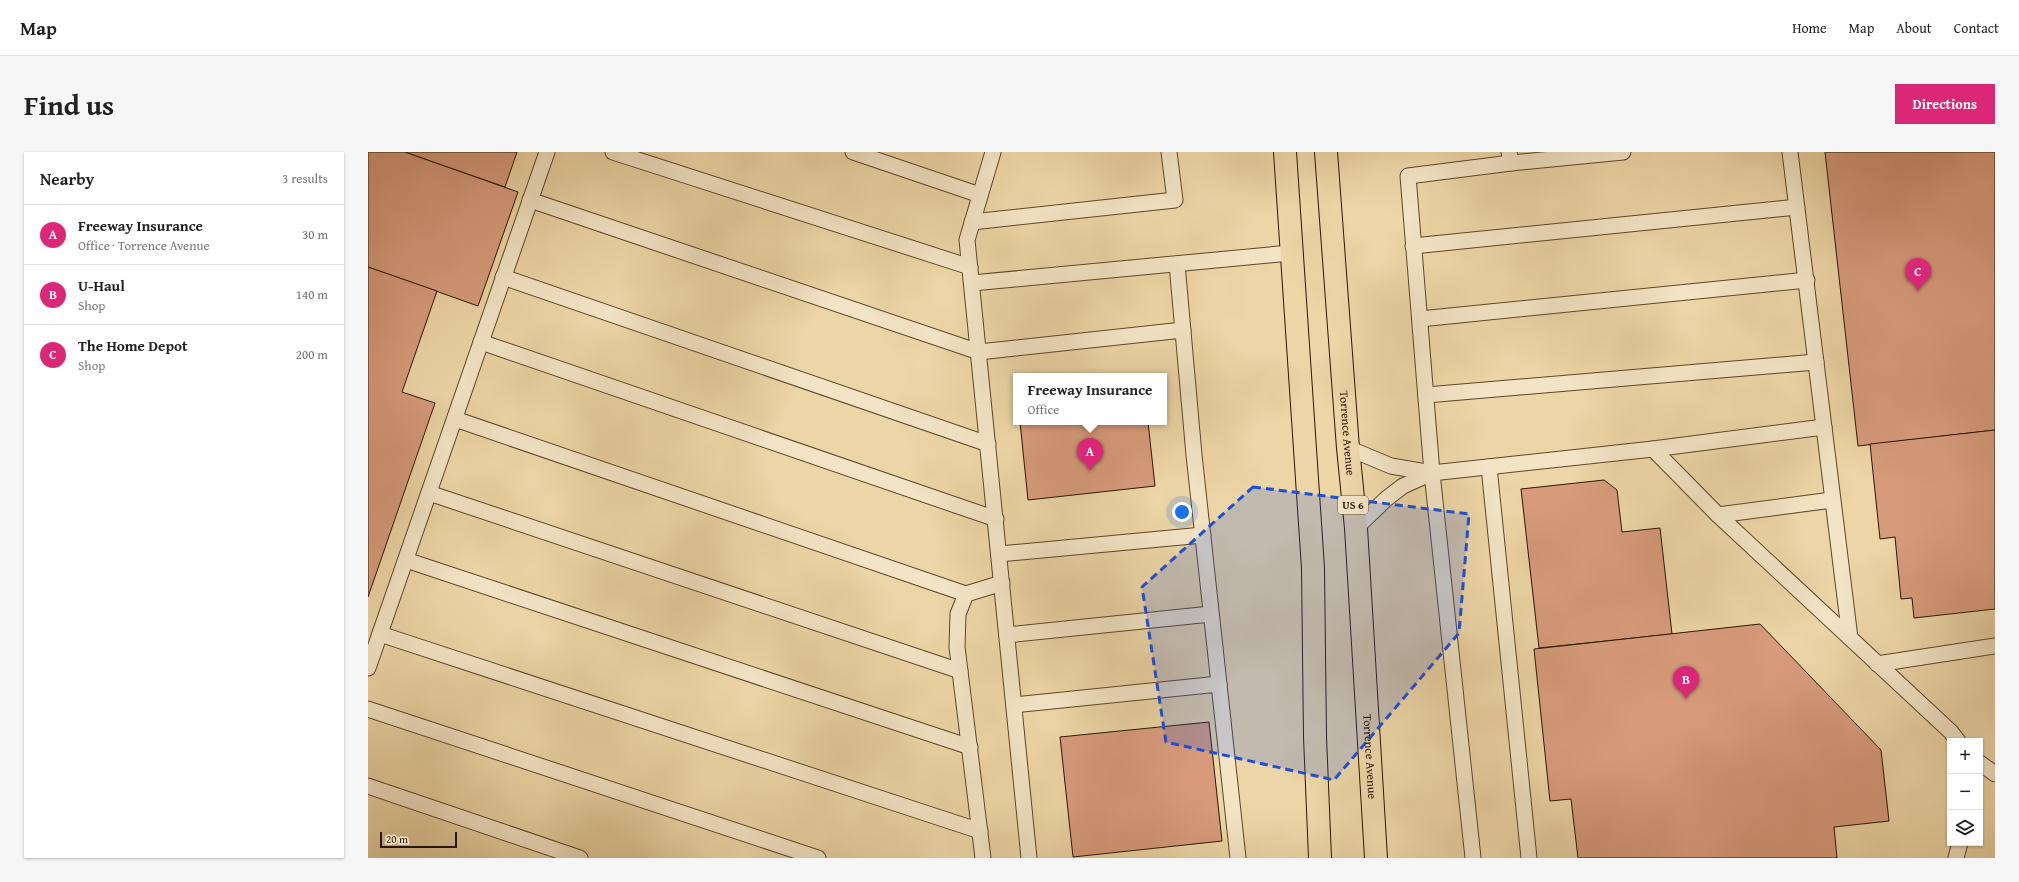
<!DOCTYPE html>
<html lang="en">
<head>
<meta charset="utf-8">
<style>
	:root { --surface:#fff; --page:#f6f6f6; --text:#222; --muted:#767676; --line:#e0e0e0; --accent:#db2777 }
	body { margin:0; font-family:"Gentium Book Plus",serif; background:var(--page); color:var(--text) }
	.controls { position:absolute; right:12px; bottom:12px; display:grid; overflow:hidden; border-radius:0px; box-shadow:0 1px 3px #0004 }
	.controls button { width:36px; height:36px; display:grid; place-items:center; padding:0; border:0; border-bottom:1px solid var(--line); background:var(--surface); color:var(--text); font:20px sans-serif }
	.scale { position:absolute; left:12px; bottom:10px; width:77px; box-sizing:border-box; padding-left:4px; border:2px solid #2c1500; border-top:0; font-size:11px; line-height:14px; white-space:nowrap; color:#2c1500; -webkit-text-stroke:3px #f3e4c5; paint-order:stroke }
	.you { position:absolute; left:814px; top:360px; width:14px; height:14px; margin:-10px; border:3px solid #fff; border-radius:50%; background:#1a73e8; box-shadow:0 0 0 6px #1a73e833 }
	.badge { display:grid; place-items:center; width:26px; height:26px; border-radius:50%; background:var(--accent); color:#fff; font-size:13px; font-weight:700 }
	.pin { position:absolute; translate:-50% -33px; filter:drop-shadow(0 1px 2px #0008) }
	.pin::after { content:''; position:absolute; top:21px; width:14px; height:12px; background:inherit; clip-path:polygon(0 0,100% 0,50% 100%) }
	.popup { position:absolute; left:645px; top:221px; width:154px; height:52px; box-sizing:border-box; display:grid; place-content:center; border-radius:0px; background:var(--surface); filter:drop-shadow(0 1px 3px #0005); font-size:13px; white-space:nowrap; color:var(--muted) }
	.popup b { font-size:15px; color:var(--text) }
	.popup::after { content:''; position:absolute; left:50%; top:100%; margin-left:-8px; border:8px solid transparent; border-top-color:var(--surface) }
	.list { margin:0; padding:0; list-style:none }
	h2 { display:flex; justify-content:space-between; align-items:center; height:52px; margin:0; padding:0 16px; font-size:17px }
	h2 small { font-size:13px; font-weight:400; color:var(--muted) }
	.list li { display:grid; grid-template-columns:26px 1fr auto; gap:12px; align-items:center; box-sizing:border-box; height:60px; padding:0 16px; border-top:1px solid var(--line) }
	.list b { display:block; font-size:15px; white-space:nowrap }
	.list p { margin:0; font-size:13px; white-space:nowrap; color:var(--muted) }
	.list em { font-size:13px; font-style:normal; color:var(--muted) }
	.icon { flex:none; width:22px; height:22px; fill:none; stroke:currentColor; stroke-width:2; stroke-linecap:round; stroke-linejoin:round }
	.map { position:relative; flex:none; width:1627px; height:706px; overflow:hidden; border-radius:0px }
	header { display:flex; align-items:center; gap:24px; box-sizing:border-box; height:56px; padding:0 20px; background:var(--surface); border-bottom:1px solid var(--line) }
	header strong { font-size:19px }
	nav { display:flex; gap:22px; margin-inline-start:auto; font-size:14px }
	.intro { display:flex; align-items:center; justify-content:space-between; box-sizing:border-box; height:96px; padding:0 24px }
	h1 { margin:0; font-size:28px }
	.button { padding:10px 18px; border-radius:0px; background:var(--accent); color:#fff; font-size:14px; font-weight:700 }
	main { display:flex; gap:24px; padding:0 24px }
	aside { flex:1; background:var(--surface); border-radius:0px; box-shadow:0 1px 3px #0004 }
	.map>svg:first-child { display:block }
	.building { fill:#d79b7b; stroke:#2c1500 }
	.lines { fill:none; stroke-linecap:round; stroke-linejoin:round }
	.service-casing { stroke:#5c452a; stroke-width:17 }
	.primary-casing { stroke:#2c1500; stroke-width:24 }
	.service { stroke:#f3e4c5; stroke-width:15 }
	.primary { stroke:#ecd5a6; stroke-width:22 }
	.marked { fill:#1d4ed8; fill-opacity:0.2; stroke:#1d4ed8; stroke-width:3; stroke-dasharray:8 5; stroke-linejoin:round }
	.labels { text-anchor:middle; stroke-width:4; stroke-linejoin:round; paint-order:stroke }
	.shield { fill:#f3e4c5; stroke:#68533b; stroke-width:1 }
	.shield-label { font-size:11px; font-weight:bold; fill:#2c1500 }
	.street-label { font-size:12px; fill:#2c1500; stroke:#f3e4c5 }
</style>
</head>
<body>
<header>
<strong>Map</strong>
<nav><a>Home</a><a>Map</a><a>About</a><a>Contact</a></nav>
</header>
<div class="intro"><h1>Find us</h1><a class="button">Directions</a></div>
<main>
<aside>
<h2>Nearby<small>3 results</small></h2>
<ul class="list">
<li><span class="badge">A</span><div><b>Freeway Insurance</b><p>Office · Torrence Avenue</p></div><em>30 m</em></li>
<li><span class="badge">B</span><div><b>U-Haul</b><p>Shop</p></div><em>140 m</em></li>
<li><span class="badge">C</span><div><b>The Home Depot</b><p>Shop</p></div><em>200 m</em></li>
</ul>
</aside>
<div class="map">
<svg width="1627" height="706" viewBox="0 0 1627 706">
	<rect width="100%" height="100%" fill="#ecd5a6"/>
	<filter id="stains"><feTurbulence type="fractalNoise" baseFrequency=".005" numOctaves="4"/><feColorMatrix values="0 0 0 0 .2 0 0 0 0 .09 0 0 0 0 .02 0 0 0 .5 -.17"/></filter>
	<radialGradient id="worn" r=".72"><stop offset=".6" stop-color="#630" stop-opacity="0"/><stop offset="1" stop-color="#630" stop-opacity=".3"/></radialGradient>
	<g class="building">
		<path d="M0 0H37L150 40 110 154 0 115Z"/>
		<path d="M37 0H149L137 35Z"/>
		<path d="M1457 0H1627V278L1490 294Z"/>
		<path d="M0 115 69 139 34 240 67 251 0 445Z"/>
		<path d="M652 270H780L787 334 660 348Z"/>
		<path d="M1627 278V457L1546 466 1544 446 1533 447 1527 385 1512 387 1502 292Z"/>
		<path d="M1236 328 1249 338 1254 380 1292 376 1304 482 1171 496 1153 337Z"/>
		<path d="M1392 472 1513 598 1521 669 1466 675 1469 706H1210L1203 647 1182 649 1166 497Z"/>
		<path d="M841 570 854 689 705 705 692 585Z"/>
	</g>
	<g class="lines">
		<g class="service-casing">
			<g id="service">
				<path d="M245 0 602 115"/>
				<path d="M485 0 612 43"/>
				<path d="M625 0 599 88 661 706"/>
				<path d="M1422 0 1482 486"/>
				<path d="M1143 11 1255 0"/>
				<path d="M162 48 611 200 815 178"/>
				<path d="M604 70 807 48 801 0"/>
				<path d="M1045 94 1429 55"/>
				<path d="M809 112 826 303 870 706"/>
				<path d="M135 125 620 292"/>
				<path d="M604 131 922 101"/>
				<path d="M1052 167 1439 128"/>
				<path d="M113 190 628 367"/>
				<path d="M1058 243 1448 210"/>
				<path d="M87 267 598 442"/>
				<path d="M980 296 1023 314 1064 321 1285 297 1350 363 1583 580 1590 589"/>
				<path d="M1285 297 1456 275"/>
				<path d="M1121 315 1161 706"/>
				<path d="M61 341 592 519"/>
				<path d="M1350 363 1464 348"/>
				<path d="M988 376 1018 347 1035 334 1064 321"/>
				<path d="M631 402 835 383"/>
				<path d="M38 408 602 595"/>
				<path d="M12 482 612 679"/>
				<path d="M639 483 843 462"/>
				<path d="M1509 512 1627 494"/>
				<path d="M0 516 179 0"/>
				<path d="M646 553 851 532"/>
				<path d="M0 557 450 706"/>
				<path d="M1612 611 1627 622"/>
				<path d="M0 634 212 706"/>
				<path d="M615 706 589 495 590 462 598 442 634 431"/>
				<path d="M1105 706 1064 321 1040 24 1143 11 1141 0"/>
				<path d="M1588 706 1592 691"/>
			</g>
		</g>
		<g class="primary-casing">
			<g id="primary">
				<path d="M917 0 945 416 947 585 952 706"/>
				<path id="s1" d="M958 0 980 296 988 376 1008 706"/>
			</g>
		</g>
		<use href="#service" class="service"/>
		<use href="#primary" class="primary"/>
	</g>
	<path class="marked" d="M885 335 1101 362 1091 481 966 628 798 590 774 435Z"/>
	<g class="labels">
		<rect class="shield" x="970" y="344" width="30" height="18" rx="3"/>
		<g class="shield-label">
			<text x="985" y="357">US 6</text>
		</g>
		<g class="street-label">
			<text dy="4" stroke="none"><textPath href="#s1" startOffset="282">Torrence Avenue</textPath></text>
			<text dy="4" stroke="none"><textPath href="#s1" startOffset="606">Torrence Avenue</textPath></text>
		</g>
	</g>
	<rect width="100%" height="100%" filter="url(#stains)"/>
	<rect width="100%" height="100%" fill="url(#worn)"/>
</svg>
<div class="controls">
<button>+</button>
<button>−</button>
<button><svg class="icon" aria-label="layers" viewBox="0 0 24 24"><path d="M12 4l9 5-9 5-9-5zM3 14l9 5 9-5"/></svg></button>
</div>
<div class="scale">20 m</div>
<div class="you"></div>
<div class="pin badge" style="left:722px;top:319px">A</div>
<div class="popup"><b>Freeway Insurance</b>Office</div>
<div class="pin badge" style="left:1318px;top:547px">B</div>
<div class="pin badge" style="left:1550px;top:139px">C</div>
</div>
</main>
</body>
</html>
